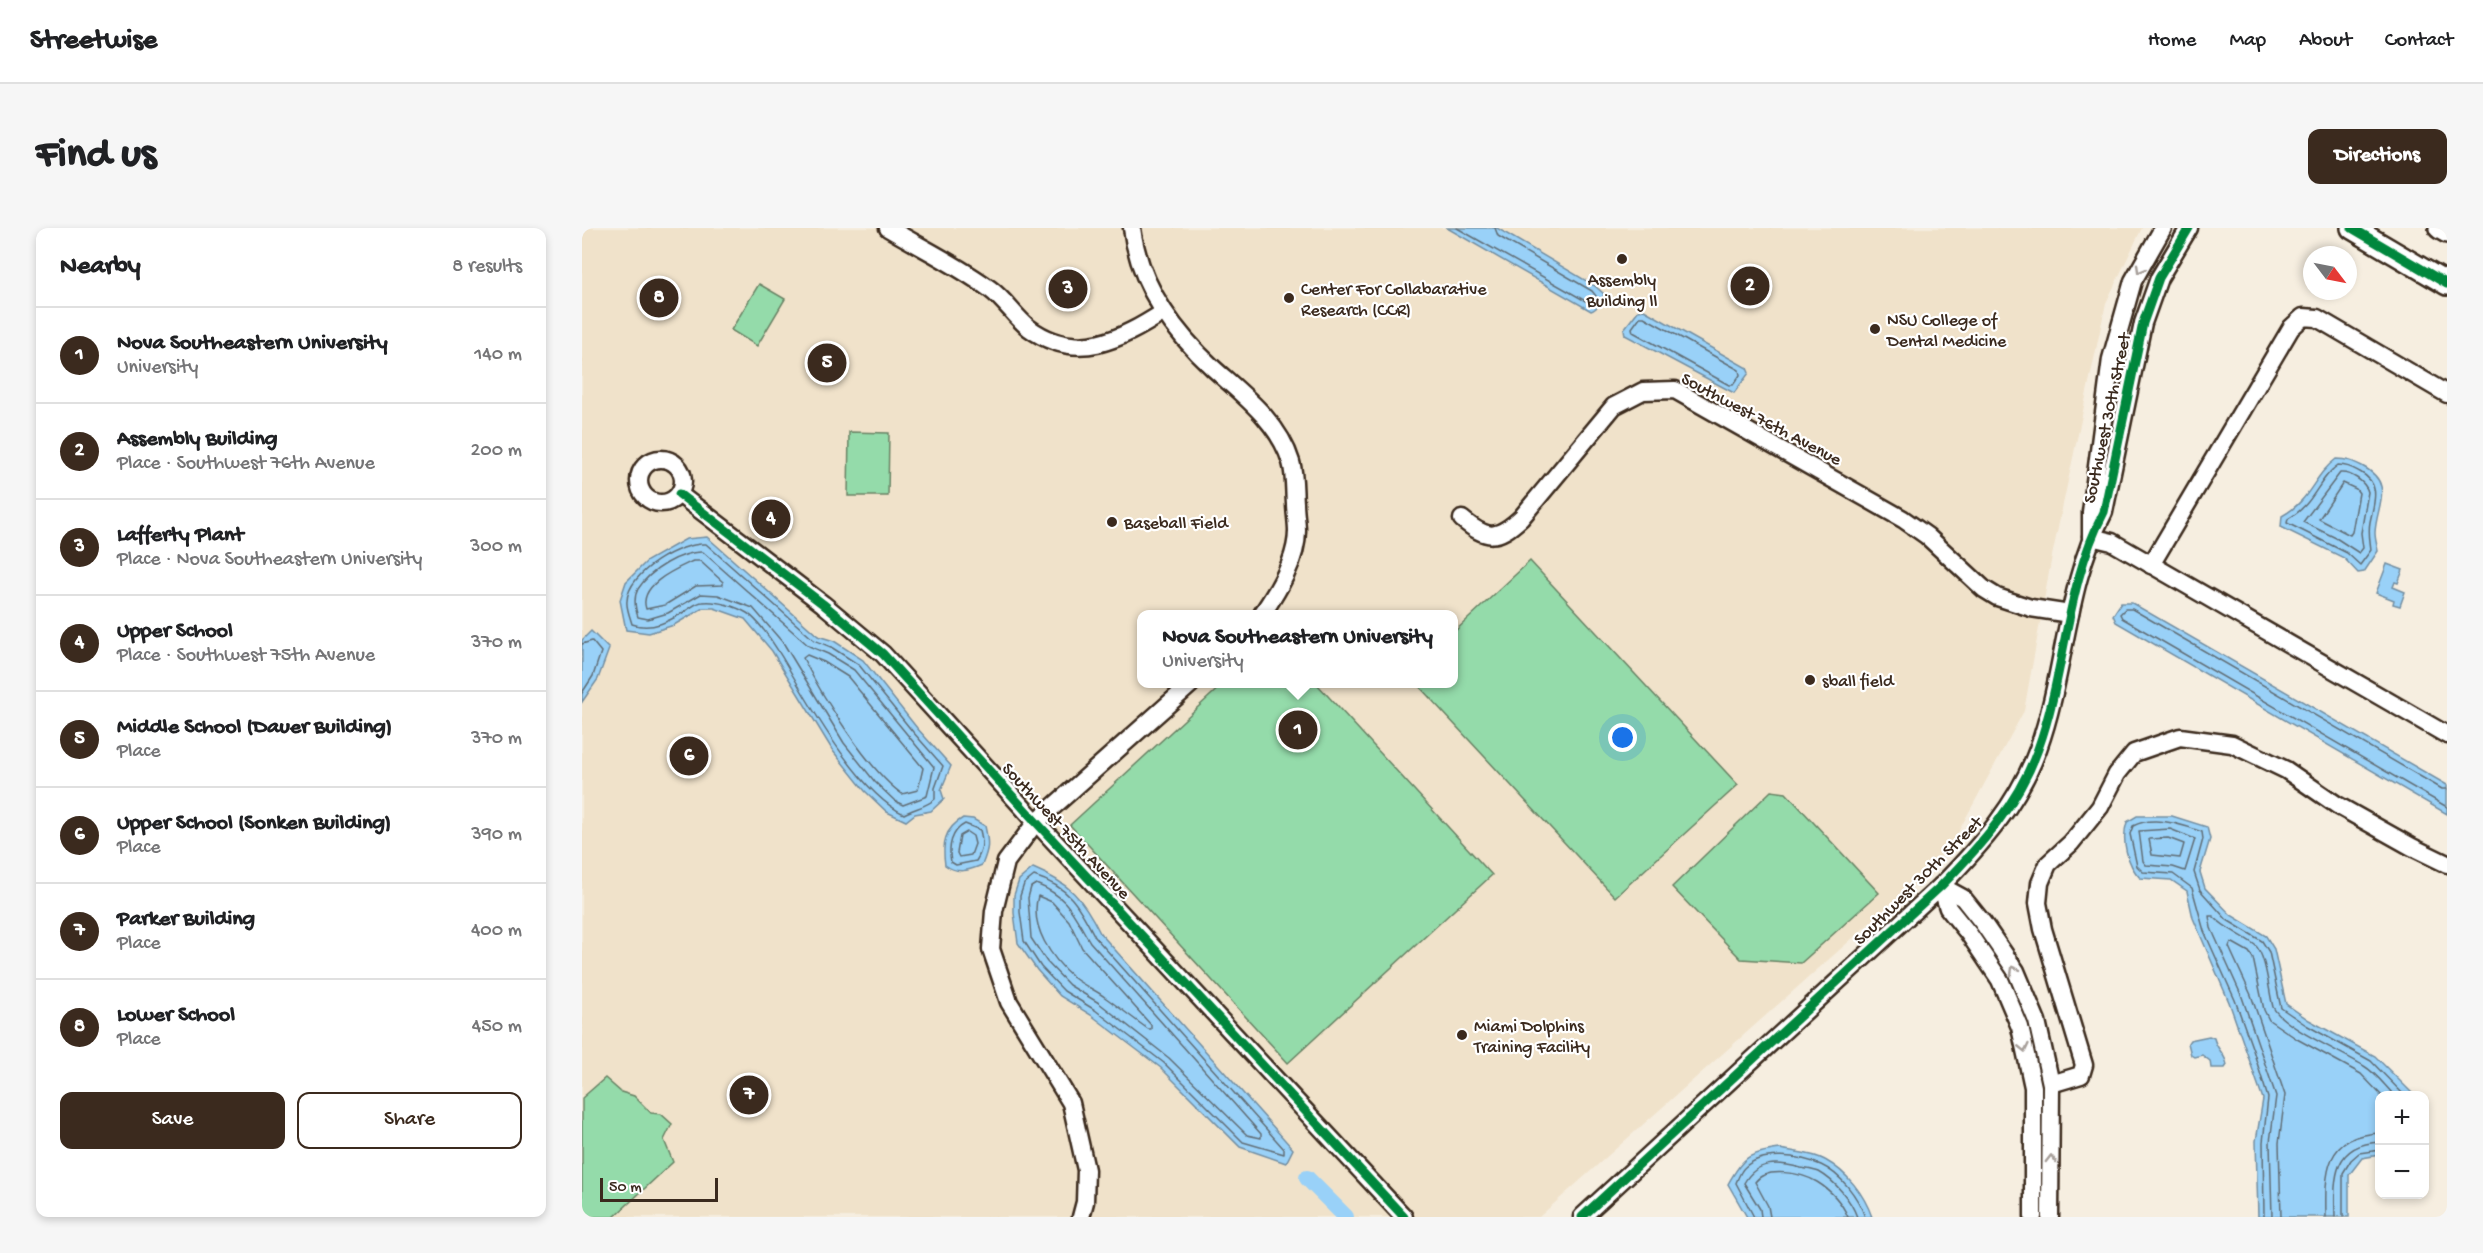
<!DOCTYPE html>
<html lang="en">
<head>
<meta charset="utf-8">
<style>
	:root { --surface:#fff; --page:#f6f6f6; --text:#202124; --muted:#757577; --line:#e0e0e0; --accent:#3b2a1e }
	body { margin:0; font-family:"Gochi Hand",sans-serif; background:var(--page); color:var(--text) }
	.controls { position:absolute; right:18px; bottom:18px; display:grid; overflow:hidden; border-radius:12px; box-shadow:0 3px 9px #0003 }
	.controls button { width:54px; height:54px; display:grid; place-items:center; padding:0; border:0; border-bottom:2px solid var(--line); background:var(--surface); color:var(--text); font:30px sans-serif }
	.compass { position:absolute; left:1721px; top:18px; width:54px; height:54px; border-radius:50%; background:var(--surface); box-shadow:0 3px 9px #0003; rotate:122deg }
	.scale { position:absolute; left:18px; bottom:15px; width:118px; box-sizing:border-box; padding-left:6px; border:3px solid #3b2a1e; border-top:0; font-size:16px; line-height:21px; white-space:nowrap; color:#3b2a1e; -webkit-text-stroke:4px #fff; paint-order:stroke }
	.you { position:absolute; left:1041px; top:510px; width:21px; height:21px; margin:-15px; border:4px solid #fff; border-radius:50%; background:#1a73e8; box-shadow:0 0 0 9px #1a73e833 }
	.badge { display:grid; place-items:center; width:39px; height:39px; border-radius:50%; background:var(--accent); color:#fff; font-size:20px; font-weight:700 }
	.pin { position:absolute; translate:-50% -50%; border:3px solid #fff; box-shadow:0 2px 6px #0006 }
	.popup { position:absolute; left:555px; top:382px; width:321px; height:78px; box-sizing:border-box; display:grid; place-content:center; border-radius:12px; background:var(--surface); filter:drop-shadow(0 2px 4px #0005); font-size:20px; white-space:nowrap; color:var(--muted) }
	.popup b { font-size:22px; color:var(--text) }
	.popup::after { content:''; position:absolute; left:50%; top:100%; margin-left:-12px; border:12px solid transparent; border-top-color:var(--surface) }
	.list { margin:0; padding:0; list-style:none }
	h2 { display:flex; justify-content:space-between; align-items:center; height:78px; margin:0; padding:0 24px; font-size:26px }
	h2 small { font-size:20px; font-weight:400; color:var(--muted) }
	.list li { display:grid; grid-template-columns:39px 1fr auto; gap:18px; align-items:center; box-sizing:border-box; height:96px; padding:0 24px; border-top:2px solid var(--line) }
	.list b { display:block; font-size:22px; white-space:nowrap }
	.list p { margin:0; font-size:20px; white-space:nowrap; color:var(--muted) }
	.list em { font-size:20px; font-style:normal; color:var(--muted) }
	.actions { display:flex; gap:12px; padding:18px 24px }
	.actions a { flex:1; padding:14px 0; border:2px solid var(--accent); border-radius:12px; text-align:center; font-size:21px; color:var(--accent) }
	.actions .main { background:var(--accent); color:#fff }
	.map { position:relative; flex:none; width:1865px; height:989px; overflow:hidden; border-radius:12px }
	header { display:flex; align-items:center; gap:36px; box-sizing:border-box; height:84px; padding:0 30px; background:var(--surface); border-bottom:2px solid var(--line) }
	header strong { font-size:28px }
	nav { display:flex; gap:33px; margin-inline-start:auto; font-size:21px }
	.intro { display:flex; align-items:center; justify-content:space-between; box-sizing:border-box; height:144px; padding:0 36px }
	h1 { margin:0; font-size:42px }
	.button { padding:15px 27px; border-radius:12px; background:var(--accent); color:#fff; font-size:21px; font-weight:700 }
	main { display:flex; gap:36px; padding:0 36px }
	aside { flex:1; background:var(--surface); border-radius:12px; box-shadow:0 3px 9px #0003 }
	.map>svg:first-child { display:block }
	.built { fill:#f0e2ca; fill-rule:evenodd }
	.green { fill:#94dbaa; stroke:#688264; stroke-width:1.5 }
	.water { fill:#99d1f8; stroke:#738ea1; stroke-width:1.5 }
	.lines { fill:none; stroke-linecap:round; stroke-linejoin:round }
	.shore { stroke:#616d75; stroke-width:1.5 }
	.canal { stroke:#99d1f8; stroke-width:16 }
	.minor-casing { stroke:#3b2a1e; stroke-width:21 }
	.major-casing { stroke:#3b2a1e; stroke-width:26 }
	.minor { stroke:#fff; stroke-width:16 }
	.major { stroke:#fff; stroke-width:21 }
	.cycleway-casing { stroke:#fff; stroke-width:13 }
	.cycleway { stroke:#00873e; stroke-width:9 }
	.oneway { stroke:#a79f9a }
	.poi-dot { fill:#3b2a1e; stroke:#fff; stroke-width:2 }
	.labels { text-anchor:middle; stroke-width:4.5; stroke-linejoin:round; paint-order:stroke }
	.poi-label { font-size:18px; fill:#3b2a1e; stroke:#fff; text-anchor:start }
	.street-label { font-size:18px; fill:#3b2a1e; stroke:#fff }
</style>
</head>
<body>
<header>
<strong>Streetwise</strong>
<nav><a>Home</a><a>Map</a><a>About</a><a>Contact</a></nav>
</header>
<div class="intro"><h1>Find us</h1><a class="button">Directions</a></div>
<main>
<aside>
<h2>Nearby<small>8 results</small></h2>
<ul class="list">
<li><span class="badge">1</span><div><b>Nova Southeastern University</b><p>University</p></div><em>140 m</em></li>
<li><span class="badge">2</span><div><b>Assembly Building</b><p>Place · Southwest 76th Avenue</p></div><em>200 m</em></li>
<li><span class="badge">3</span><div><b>Lafferty Plant</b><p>Place · Nova Southeastern University</p></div><em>300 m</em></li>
<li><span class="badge">4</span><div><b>Upper School</b><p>Place · Southwest 75th Avenue</p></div><em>370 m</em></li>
<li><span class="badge">5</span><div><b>Middle School (Dauer Building)</b><p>Place</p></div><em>370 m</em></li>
<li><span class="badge">6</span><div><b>Upper School (Sonken Building)</b><p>Place</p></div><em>390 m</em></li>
<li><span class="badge">7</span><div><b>Parker Building</b><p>Place</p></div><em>400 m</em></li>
<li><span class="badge">8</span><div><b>Lower School</b><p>Place</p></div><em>450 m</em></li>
</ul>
<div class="actions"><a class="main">Save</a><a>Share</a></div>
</aside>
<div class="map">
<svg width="1865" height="989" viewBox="0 0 1865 989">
	<rect width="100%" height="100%" fill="#f6eee0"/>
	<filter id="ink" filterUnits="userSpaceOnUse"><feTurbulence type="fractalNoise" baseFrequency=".0167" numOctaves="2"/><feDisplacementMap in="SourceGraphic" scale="12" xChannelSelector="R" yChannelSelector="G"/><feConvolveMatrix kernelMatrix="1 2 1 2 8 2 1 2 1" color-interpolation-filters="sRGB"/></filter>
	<g filter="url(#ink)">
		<path class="built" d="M0 0H1560L1524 75 1470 328 1442 483 1374 608 1344 645 957 989H0ZM560 386H872V456H560Z"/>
		<g class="green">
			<path d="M177 56 203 71 175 118 149 102Z"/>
			<path d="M267 204 307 205 306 268H266Z"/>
			<path d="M948 333 1156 557 1033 669 835 456H872V404Z"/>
			<path d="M641 456H735L910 647 706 835 488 597Z"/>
			<path d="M1189 563 1204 565 1297 665 1219 735 1159 731 1090 659Z"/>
			<path d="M23 850 39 864 52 868 69 885 79 886 90 896 82 912 91 934 32 989H0V870Z"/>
		</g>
		<g class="water">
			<path d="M865 0H915L1013 58 1022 66C1019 73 1016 81 1009 83Z"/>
			<path d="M1062 82 1165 140 1167 145 1152 165 1043 107 1042 101 1056 83Z"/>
			<path d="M1754 231C1765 231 1770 233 1780 238 1814 256 1794 277 1793 305 1793 311 1795 317 1796 323L1782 344 1776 345 1762 330 1699 299 1700 288C1730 271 1730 249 1754 231Z"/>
			<path d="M125 309 236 408 252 413 281 432 335 500 369 538 359 562 362 571 349 583 333 586 324 593 305 584 283 563 251 523 190 423 163 391 132 380H121L92 397 67 405 44 402 38 372 44 354 65 333 104 311Z"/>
			<path d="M1805 336 1821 342 1816 355 1813 354 1811 359 1823 364 1818 378 1811 376 1812 372 1794 365Z"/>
			<path d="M1539 375H1550L1865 557V586L1534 394 1531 387Z"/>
			<path d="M9 403 27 421 16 451 0 474V412Z"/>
			<path d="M1555 588H1590L1625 599 1628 611 1618 644 1623 660 1649 687 1684 708 1692 721 1704 776 1727 792 1793 828 1832 867 1798 868 1797 927 1780 930 1767 947V989H1676L1674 913 1681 871 1647 774 1611 690 1605 663 1589 652 1558 650C1545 636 1539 612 1545 594Z"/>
			<path d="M381 590 391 591 403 598C407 616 407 620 400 637 386 643 375 646 363 637 360 616 362 601 381 590Z"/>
			<path d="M451 640C487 655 501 670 518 705L711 921 704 935 658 919 579 840 509 787 478 768 455 742 436 715 432 685V667L437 652Z"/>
			<path d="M1627 808 1632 810C1634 821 1643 825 1645 837L1643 840H1629L1628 833 1620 827 1612 829 1609 827 1606 815 1608 812Z"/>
			<path d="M1198 921C1212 924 1231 925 1243 932 1265 944 1282 966 1290 989H1165L1146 956C1161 929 1166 925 1198 921Z"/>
		</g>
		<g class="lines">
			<g class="shore">
				<path d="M875 0 1007 75H1011L1014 68 1010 63 916 8 913 0"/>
				<path d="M1058 89H1062L1157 142 1158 147 1151 157H1147L1051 104 1050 100Z"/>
				<path d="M1756 237C1765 237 1770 240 1778 244 1800 256 1792 274 1788 294 1786 304 1788 312 1789 322L1778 337 1765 325 1705 295 1706 291C1733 276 1735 252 1756 237Z"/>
				<path d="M1758 245C1768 244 1783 253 1786 264L1779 305 1781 320 1777 325 1754 310 1721 294Z"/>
				<path d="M1761 255 1774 261 1777 265 1770 304 1768 307 1737 291Z"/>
				<path d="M124 316 232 412 249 419 277 437 331 504 361 538 353 560V571C344 579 333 580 322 586 280 567 234 488 211 448 202 432 181 395 165 385 155 379 134 372 121 374 115 374 110 379 105 382 88 393 70 403 50 396 48 389 44 379 45 373 46 344 99 314 124 316Z"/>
				<path d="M121 324 227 418 246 426 272 442 352 539 345 568 321 577 313 573 293 554 262 515 202 416 171 380 136 367 119 366 86 385 66 391 56 389C53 380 51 370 56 361 68 342 100 323 121 324Z"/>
				<path d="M111 333H118L141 354V357L114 358 83 377 64 381C56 357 94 341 111 333Z"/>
				<path d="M0 416 10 413 19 424 11 448 0 465"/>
				<path d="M225 427 242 434 266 449 341 540 336 562 320 566C286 542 240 468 221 430Z"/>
				<path d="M1865 561H1860L1550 381H1543L1538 386 1540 390 1865 579"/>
				<path d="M383 596 398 602C401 614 401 622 394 633L374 637 369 634C366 619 369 603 383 596Z"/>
				<path d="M1588 601 1613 611 1603 643 1591 639 1564 637 1561 633 1557 603Z"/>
				<path d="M385 604 391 608 393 616 389 627 377 629 375 625 378 608Z"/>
				<path d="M1586 610 1602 616 1598 630 1570 627 1567 611Z"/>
				<path d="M452 648C488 659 497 678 513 709L702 921V926L661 914 582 835 513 782 482 763 459 739 442 713 438 684V668L442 656Z"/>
				<path d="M454 656C487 669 491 686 508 714L679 906V910L665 907 587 830 517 775 487 757 465 734 449 710 446 670 449 659Z"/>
				<path d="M456 668 470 674 487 693 500 720 569 797V801H566C552 791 538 780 524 770 514 762 502 758 492 750 470 731 447 699 456 668Z"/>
				<path d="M1172 989 1154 955C1156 950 1159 942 1163 939 1181 922 1218 928 1239 937 1259 946 1276 969 1283 989"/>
				<path d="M1179 989 1178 981 1162 955C1175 932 1196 934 1219 940 1224 941 1232 942 1237 944 1253 953 1269 972 1275 989"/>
				<path d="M1188 989 1186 978 1173 954C1184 938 1220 945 1235 954 1248 962 1260 975 1266 989"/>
				<path d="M1682 989 1681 914 1686 870 1671 822 1653 772 1622 703 1610 660 1591 646 1561 644 1555 638 1548 606 1551 598C1571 587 1600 596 1620 604L1621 611 1612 644 1618 662 1645 692 1680 713 1687 724 1699 780 1724 797 1789 833 1823 868"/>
				<path d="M1690 989 1688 914 1694 868 1660 769 1629 700 1627 688H1631C1643 701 1659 706 1673 717 1684 726 1687 765 1691 779 1700 799 1762 825 1782 838 1794 845 1803 858 1813 868"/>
				<path d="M1699 989 1697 915 1703 867 1669 767 1647 719 1648 716 1651 715 1667 724 1671 730 1682 782 1687 792 1715 811 1779 846 1800 868"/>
				<path d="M1744 989C1743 946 1742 907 1798 905"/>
				<path d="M1753 989C1752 951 1750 916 1798 914"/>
				<path d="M1761 989V945L1769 932 1777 925 1798 922"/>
			</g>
			<path class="canal" d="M725 950 764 989"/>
			<g class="minor-casing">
				<g id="minor">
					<path d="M306 0C340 20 377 38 408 61 423 72 433 89 447 100 495 135 538 112 582 84"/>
					<path d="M550 0C557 56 591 103 631 140 661 167 697 194 709 234 713 247 712 263 713 275 713 284 715 294 715 303 715 332 696 363 680 386"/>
					<circle cx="79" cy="253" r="22"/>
					<path d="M97 266 241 376 301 426 454 594 822 989"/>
					<path d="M880 291C905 312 915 312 939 290L1032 178 1061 163 1093 162 1321 291 1345 308 1402 361 1415 369 1449 380 1488 386"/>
					<path d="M1509 308V284L1529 131 1551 53 1581 0"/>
					<path d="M1509 309 1530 314 1865 507"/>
					<path d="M1569 337 1709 100 1721 89 1735 90 1865 166"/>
					<path d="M1359 658 1381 670 1401 695 1434 743 1455 793 1469 856 1468 989"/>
					<path d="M1359 658 1366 680 1387 706 1418 752 1438 799 1451 859V989"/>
					<path d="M1469 856 1499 847 1502 837 1461 701 1456 675 1458 655 1466 636 1489 615 1518 579 1535 546 1552 525 1598 509 1650 516 1704 542 1755 577 1830 619 1865 636"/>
					<path d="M499 989 503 974 504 942 489 875 427 774 409 721 412 683 424 634 454 594 609 456"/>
					<path d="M1000 989 1359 658C1399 617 1436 576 1456 521 1484 444 1483 358 1522 284L1561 95 1577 50 1607 0"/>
				</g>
			</g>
			<g class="major-casing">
				<g id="major">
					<path d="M1770 0 1865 56"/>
					<path d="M1858 0 1865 4"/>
				</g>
			</g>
			<use href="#minor" class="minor"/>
			<use href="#major" class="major"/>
			<g class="cycleway-casing">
				<g id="cycleway">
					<path d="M1770 0 1865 56"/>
					<path d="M97 266 241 376 301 426 454 594 822 989"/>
					<path d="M1000 989 1359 658C1399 617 1436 576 1456 521 1484 444 1483 358 1522 284L1561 95 1577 50 1607 0"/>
				</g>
			</g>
			<use href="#cycleway" class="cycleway"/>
		</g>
		<defs><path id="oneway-chevron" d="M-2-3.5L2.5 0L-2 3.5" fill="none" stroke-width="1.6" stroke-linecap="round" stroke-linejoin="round" transform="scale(1.5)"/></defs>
		<g class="oneway">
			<use href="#oneway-chevron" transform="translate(1558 41) rotate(120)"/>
			<use href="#oneway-chevron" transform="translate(1432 742) rotate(-120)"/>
			<use href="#oneway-chevron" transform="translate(1442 820) rotate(77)"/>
			<use href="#oneway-chevron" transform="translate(1469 931) rotate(-90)"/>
		</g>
	</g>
	<g class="poi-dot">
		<circle cx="1040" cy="31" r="6"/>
		<circle cx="707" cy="70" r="6"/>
		<circle cx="1293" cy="101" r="6"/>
		<circle cx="530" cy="294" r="6"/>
		<circle cx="1228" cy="452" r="6"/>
		<circle cx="880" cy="807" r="6"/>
	</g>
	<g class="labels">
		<g class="poi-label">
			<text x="1040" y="57" text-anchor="middle">Assembly<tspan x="1040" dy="21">Building ll</tspan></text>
			<text x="719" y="66">Center For Collabarative<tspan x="719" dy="21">Research (CCR)</tspan></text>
			<text x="1305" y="97">NSU College of<tspan x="1305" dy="21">Dental Medicine</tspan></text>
			<text x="542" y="300">Baseball Field</text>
			<text x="1240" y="458">sball field</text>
			<text x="892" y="803">Miami Dolphins<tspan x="892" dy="21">Training Facility</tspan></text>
		</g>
		<g class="street-label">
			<text transform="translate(1180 190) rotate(28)" y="6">Southwest 76th Avenue</text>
			<text transform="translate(1524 190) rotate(-78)" y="6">Southwest 30th Street</text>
			<text transform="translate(485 602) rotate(47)" y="6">Southwest 75th Avenue</text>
			<text transform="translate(1335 652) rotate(-45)" y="6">Southwest 30th Street</text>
		</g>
	</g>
</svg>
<div class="controls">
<button>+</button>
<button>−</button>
</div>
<svg class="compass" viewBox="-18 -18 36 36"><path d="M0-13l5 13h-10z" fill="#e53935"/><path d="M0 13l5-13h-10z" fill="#757577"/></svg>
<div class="scale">50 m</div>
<div class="you"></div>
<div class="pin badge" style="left:716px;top:502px">1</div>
<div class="popup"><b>Nova Southeastern University</b>University</div>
<div class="pin badge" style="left:1168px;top:58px">2</div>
<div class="pin badge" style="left:486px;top:61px">3</div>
<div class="pin badge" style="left:189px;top:291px">4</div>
<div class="pin badge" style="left:245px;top:135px">5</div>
<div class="pin badge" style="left:107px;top:528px">6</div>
<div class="pin badge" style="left:167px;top:867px">7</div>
<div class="pin badge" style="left:77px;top:70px">8</div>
</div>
</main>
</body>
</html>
